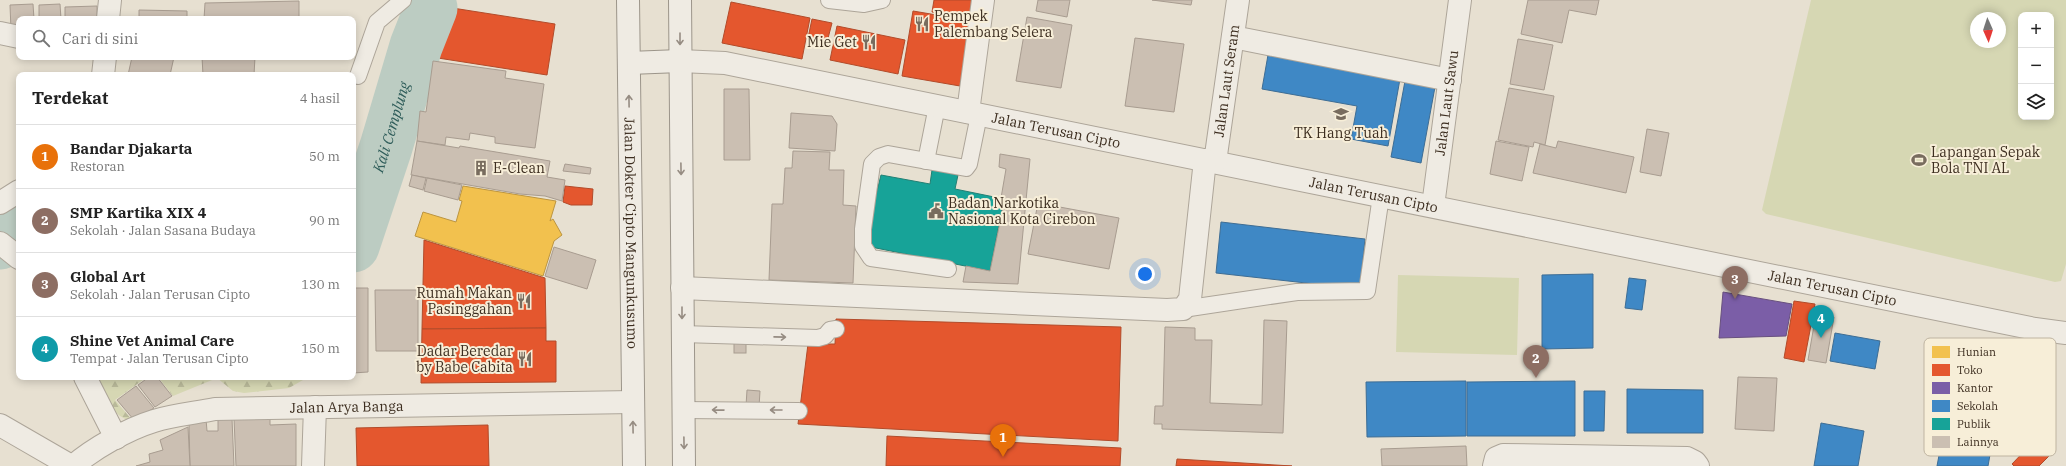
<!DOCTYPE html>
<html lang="id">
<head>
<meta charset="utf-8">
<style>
	:root { --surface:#fff; --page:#f2f2f2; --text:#222; --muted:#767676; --line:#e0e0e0; --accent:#d93025 }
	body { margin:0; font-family:"IBM Plex Serif",serif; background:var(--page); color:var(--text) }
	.controls { position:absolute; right:12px; top:12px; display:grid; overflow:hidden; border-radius:8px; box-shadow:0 2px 10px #0003 }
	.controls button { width:36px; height:36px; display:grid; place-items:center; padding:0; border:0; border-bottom:1px solid var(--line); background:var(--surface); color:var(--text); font:20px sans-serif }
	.compass { position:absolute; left:1970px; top:12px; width:36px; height:36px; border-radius:50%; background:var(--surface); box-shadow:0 2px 10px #0003; rotate:177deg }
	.you { position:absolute; left:1145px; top:274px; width:14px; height:14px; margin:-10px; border:3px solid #fff; border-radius:50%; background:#1a73e8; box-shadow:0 0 0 6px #1a73e833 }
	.badge { display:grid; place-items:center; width:26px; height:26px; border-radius:50%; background:var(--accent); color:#fff; font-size:13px; font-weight:700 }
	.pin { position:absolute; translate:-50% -33px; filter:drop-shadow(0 1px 2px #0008) }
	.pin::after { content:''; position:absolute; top:21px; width:14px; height:12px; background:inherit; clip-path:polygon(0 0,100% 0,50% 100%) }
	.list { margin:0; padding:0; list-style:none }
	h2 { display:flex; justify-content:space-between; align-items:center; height:52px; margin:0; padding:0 16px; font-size:17px }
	h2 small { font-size:13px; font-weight:400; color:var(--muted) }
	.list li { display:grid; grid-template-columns:26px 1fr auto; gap:12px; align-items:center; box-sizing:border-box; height:64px; padding:0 16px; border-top:1px solid var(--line) }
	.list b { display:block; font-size:15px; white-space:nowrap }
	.list p { margin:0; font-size:13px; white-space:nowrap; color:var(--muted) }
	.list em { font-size:13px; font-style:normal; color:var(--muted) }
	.icon { flex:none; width:22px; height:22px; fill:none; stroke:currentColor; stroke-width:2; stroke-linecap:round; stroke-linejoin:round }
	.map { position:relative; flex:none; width:2066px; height:466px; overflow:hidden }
	.search { position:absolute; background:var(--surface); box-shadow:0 2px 10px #0003; left:16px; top:16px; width:340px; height:44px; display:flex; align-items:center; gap:10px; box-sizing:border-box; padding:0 14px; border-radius:8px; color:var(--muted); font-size:15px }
	.panel { position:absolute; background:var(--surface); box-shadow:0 2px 10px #0003; left:16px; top:72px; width:340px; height:308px; border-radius:8px }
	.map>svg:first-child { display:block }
	.green { fill:#d6d7b3; fill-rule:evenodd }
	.forest { fill:url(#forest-firs) }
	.homes { fill:#f2c14e; stroke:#bc9540 }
	.shops { fill:#e4572e; stroke:#b24b2a }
	.offices { fill:#7b5ea7; stroke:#68507e }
	.schools { fill:#3f88c5; stroke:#3e6d94 }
	.public { fill:#17a398; stroke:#228074 }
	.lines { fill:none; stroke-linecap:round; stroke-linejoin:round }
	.river { stroke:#bcccc2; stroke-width:53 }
	.building { fill:#cbbfb2; stroke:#a89c90 }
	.lane-casing { stroke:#ada599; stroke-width:18 }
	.street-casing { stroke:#ada599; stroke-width:24 }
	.secondary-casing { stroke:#9c958a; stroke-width:24 }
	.lane { stroke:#efebe3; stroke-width:16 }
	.street { stroke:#efebe3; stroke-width:22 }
	.secondary { stroke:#efebe3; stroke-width:22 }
	.oneway { stroke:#968c82 }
	.labels { text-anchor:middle; stroke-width:4; stroke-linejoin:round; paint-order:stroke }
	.poi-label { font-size:14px; fill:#3d2e20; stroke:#f7eed8; text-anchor:start }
	.street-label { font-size:14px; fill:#3d2e20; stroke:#f7eed8 }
	.water-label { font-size:15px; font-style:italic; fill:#2f5d5a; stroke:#f7eed8 }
	.key { fill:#f7eed8; stroke:#bfb4a1; stroke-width:1 }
	.key-label { font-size:11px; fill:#3d2e20 }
</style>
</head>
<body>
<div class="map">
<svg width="2066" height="466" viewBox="0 0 2066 466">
	<defs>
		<pattern id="forest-firs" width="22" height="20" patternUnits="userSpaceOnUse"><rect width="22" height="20" fill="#d6d7b3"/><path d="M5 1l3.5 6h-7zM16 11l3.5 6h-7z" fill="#b9b99a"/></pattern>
	</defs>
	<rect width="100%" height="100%" fill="#e7e0d1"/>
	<g class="green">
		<path d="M1811 0H2066V264L2061 281 2055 282 1766 214 1762 210ZM2021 15H2051V117H2021ZM1976 18H2000V42H1976Z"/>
		<path d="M1398 275 1519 278 1517 355 1396 352Z"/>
	</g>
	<g class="forest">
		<path d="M97 377H147L115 400 133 421C111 418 106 395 97 377Z"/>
		<path d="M158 377H304L303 380 289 388 244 393 233 391 217 378 173 396Z"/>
	</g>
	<path class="homes" d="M463 186 556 201 550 221 553 219 562 235 554 241 543 276 415 236 423 212 456 222 462 201 459 200Z"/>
	<g class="shops">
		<path d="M934 0H974L971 18 932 12Z"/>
		<path d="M731 2 810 18 802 59 722 43Z"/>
		<path d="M446 7 555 24 547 75 425 56Z"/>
		<path d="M913 11 972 21 960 86 902 76Z"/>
		<path d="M812 19 832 23 827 42 808 38Z"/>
		<path d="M837 26 905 40 898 74 830 60Z"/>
		<path d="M565 186 593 189 592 205H571L563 202Z"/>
		<path d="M424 240 545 278 546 328 422 329Z"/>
		<path d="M1794 301 1815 304 1804 362 1784 358Z"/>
		<path d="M836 319 1121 327 1118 441 798 424 808 344H835Z"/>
		<path d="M546 328V341H556V382L421 383 422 329Z"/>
		<path d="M488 425 489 466H357L356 428Z"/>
		<path d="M887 436 1121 448 1120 466H886Z"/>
		<path d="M2034 441 2049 456 2039 466H2014L2012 464Z"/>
		<path d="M1177 459 1292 466H1176Z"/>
	</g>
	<path class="offices" d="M1723 292 1792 304 1786 336 1719 338Z"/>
	<g class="schools">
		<path d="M1268 55 1400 79 1388 146 1351 139 1357 106 1262 89Z"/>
		<path d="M1405 81 1435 87 1421 163 1391 157Z"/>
		<path d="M1221 222 1365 239 1360 289 1216 273Z"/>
		<path d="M1593 274V348L1542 349V275Z"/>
		<path d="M1629 278 1646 280 1642 310 1625 308Z"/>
		<path d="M1835 333 1880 341 1875 369 1830 361Z"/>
		<path d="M1466 381V436L1367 437 1366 382Z"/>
		<path d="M1575 381V436H1467V382Z"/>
		<path d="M1627 389 1703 390V433H1627Z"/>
		<path d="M1584 391H1605L1604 431H1584Z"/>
		<path d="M1821 423 1864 431 1858 466H1814Z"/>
		<path d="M1944 429 1993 438 1988 466H1937Z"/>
	</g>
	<path class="public" d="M932 170 958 175 955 189 1004 199 990 271 866 246 873 195H876L881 175 930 184Z"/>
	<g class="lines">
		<g class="river">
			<path d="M0 243 19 222"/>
			<path id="s1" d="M353 246 386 147 416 46 431 8"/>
		</g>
	</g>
	<g class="building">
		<path d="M1038 0H1070L1067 17 1036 11Z"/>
		<path d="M1152 0H1192L1191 5Z"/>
		<path d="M1528 0H1599L1596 15 1569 10 1562 43 1521 34Z"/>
		<path d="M299 1V19H204L205 3Z"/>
		<path d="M33 4 34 19H19V30H11L10 5Z"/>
		<path d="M60 4 61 19H39V5Z"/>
		<path d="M97 6V19H65V7Z"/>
		<path d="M139 10 187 11V19H139Z"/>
		<path d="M1027 17 1072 25 1061 88 1016 81Z"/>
		<path d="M1135 38 1184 44 1174 112 1125 106Z"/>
		<path d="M1518 39 1553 45 1544 90 1510 84Z"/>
		<path d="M132 57H174L170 75H128Z"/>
		<path d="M202 57H255L254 75H203Z"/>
		<path d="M433 61 506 71 505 78 544 84 535 148 495 143V137L470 133 469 140 446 137 445 145 417 141 420 111 426 112Z"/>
		<path d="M1509 88 1554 96 1545 145 1534 142 1533 147 1498 140Z"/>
		<path d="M724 89H749L750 160H724Z"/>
		<path d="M791 113 832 116 837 124 835 151 789 148Z"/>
		<path d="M1647 129 1669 133 1661 176 1640 172Z"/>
		<path d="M417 141 459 148 460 146 550 161 547 177 565 180 562 201 545 196 520 194 411 175Z"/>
		<path d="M1496 141 1529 147 1522 181 1490 174Z"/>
		<path d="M1558 141 1634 157 1626 193 1533 173 1540 144 1556 148Z"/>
		<path d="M793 151 830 152 829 170H844L843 205 856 206 853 283 769 280 772 204H783L785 168H792Z"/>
		<path d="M1000 154 1030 159 1018 284 963 282 966 266 990 271 1005 198H1001L1006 169 999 167Z"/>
		<path d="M565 164 591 168 590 174 563 171Z"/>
		<path d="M412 175 426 178 423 190 409 186Z"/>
		<path d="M427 178 462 185 458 200 424 191Z"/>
		<path d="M1038 203 1119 218 1109 269 1028 254Z"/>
		<path d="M554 247 596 260 587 289 545 276Z"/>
		<path d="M353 288H368V372L353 373Z"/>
		<path d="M375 290H418V351H376Z"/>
		<path d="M1816 314 1834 317 1826 363 1808 360Z"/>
		<path d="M1264 320 1287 321 1283 433 1162 429V424H1154L1155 406H1163L1165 327 1195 328V340H1212L1210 403 1262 405Z"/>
		<rect x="734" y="339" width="12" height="14"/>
		<path d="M149 377H157L172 396 155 407 138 385Z"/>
		<path d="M1738 377 1777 378 1774 431 1735 429Z"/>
		<path d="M136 386 154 408 134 420 117 400Z"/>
		<path d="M747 390 760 391 759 407 746 406Z"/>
		<path d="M234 418H270V425L296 424V466H236Z"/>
		<path d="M206 419 207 431H218V419H232L234 466H190L189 424Z"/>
		<path d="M188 427 190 466H136L150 462 149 454 163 450 160 440Z"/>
		<path d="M1466 446 1467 466H1382L1381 449Z"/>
	</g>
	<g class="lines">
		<g class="lane-casing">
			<g id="lane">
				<path d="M829 0 864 4 882 0"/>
				<path d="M358 76 377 22 403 0"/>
				<path d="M926 161 937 106"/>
				<path d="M948 269 871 258 863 246V229L872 164 879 157 888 154 966 168 969 164 979 115"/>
				<path d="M1183 309 1297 292 1367 291 1381 196"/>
				<path d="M682 334 818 338 825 336 830 330 836 329"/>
				<path d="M683 410 799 411"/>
			</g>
		</g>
		<g class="street-casing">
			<g id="street">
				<path d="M108 19 110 0"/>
				<path d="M0 33 19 37"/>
				<path d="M1233 37 1450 80"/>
				<path id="s2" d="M680 61 725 63 2035 329 2066 333"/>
				<path d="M103 75 105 57"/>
				<path d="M968 112 983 0"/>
				<path id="s3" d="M1215 162 1238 0"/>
				<path d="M0 203 19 191"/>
				<path id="s4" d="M1433 206 1460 0"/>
				<path d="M0 243 19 258"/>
				<path d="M682 288 1167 310 1183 309 1190 299 1205 160"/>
				<path d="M85 377 116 438"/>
				<path d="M0 425 71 466"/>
				<path id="s5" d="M73 466C94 448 128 429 154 421 173 415 195 413 215 409L633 402"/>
				<path d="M313 466 315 407"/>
				<path d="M1494 466 1496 458 1503 455 1687 458 1695 462 1698 466"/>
			</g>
		</g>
		<g class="secondary-casing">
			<g id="secondary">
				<path id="s6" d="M628 0 634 466"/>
				<path d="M680 0 684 466"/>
				<path d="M629 63 680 61"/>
			</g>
		</g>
		<use href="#lane" class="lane"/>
		<use href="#street" class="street"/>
		<use href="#secondary" class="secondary"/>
	</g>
	<defs><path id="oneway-shaft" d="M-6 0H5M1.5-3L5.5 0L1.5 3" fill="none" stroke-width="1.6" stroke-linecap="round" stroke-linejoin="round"/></defs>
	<g class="oneway">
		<use href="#oneway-shaft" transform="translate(680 39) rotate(90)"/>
		<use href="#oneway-shaft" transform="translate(629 101) rotate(-91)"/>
		<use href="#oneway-shaft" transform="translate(681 169) rotate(89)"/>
		<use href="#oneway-shaft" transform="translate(682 313) rotate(90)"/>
		<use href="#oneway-shaft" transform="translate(780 337) rotate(1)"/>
		<use href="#oneway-shaft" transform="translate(718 410) rotate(-179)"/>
		<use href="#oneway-shaft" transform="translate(776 410) rotate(-180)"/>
		<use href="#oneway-shaft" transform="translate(633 427) rotate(-91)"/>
		<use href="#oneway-shaft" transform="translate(684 443) rotate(89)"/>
	</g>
	<defs>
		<g id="restaurant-bare" transform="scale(1.2)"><path d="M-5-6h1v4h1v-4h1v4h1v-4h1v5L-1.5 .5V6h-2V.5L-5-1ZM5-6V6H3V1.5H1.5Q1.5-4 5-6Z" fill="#786c5e" stroke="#f7eed8" stroke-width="2.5" paint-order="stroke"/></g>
		<g id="school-bare" transform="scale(1.2)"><path d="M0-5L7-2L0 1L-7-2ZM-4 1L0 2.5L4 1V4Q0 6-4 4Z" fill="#786c5e" stroke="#f7eed8" stroke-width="2.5" paint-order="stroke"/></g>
		<g id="stadium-bare" transform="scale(1.2)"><path d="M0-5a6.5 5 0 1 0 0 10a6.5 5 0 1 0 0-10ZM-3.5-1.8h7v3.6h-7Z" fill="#786c5e" stroke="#f7eed8" stroke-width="2.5" paint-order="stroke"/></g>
		<g id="building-bare" transform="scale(1.2)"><path d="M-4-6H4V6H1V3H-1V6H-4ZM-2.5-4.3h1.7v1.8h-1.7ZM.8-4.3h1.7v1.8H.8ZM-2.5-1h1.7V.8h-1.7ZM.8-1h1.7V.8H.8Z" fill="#786c5e" stroke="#f7eed8" stroke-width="2.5" paint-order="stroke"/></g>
		<g id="civic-bare" transform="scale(1.2)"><path d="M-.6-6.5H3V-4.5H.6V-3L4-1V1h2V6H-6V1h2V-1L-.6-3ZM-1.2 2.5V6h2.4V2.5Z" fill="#786c5e" stroke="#f7eed8" stroke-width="2.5" paint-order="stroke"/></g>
	</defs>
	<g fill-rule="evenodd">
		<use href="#restaurant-bare" x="922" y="24"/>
		<use href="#restaurant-bare" x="869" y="42"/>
		<use href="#school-bare" x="1341" y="114"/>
		<use href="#stadium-bare" x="1919" y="160"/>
		<use href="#building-bare" x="481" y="168"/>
		<use href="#civic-bare" x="936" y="211"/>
		<use href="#restaurant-bare" x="524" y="301"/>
		<use href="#restaurant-bare" x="525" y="359"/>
	</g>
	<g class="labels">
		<g class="poi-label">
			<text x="934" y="21">Pempek<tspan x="934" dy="16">Palembang Selera</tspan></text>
			<text x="857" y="47" text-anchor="end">Mie Get</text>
			<text x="1341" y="138" text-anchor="middle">TK Hang Tuah</text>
			<text x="1931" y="157">Lapangan Sepak<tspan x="1931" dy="16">Bola TNI AL</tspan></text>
			<text x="493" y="173">E-Clean</text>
			<text x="948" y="208">Badan Narkotika<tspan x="948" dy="16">Nasional Kota Cirebon</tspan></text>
			<text x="512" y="298" text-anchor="end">Rumah Makan<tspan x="512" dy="16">Pasinggahan</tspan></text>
			<text x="513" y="356" text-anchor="end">Dadar Beredar<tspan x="513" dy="16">by Babe Cabita</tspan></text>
		</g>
		<g class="street-label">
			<text dy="5" stroke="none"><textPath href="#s3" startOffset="82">Jalan Laut Seram</textPath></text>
			<text dy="5" stroke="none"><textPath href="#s4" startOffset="104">Jalan Laut Sawu</textPath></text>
			<text dy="5" stroke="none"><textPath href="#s2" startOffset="383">Jalan Terusan Cipto</textPath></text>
			<text dy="5" stroke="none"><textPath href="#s2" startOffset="707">Jalan Terusan Cipto</textPath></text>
			<text dy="5" stroke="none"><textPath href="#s6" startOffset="233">Jalan Dokter Cipto Mangunkusumo</textPath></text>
			<text dy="5" stroke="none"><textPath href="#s2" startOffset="1175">Jalan Terusan Cipto</textPath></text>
			<text dy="5" stroke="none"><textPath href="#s5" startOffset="287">Jalan Arya Banga</textPath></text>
		</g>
		<g class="water-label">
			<text dy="5" stroke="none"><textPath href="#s1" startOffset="125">Kali Cemplung</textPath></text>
		</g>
	</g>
	<rect x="1924" y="338" width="132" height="118" rx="6" class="key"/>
	<rect x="1932" y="346" width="18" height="12" fill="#f2c14e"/>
	<rect x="1932" y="364" width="18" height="12" fill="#e4572e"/>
	<rect x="1932" y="382" width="18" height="12" fill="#7b5ea7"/>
	<rect x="1932" y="400" width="18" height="12" fill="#3f88c5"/>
	<rect x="1932" y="418" width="18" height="12" fill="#17a398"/>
	<rect x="1932" y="436" width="18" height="12" fill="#cbbfb2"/>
	<g class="key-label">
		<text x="1957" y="356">Hunian</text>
		<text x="1957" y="374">Toko</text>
		<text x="1957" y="392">Kantor</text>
		<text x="1957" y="410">Sekolah</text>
		<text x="1957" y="428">Publik</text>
		<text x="1957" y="446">Lainnya</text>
	</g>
</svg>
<div class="controls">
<button>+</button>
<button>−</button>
<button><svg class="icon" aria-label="layers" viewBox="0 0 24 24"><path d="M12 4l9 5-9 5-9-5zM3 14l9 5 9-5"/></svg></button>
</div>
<svg class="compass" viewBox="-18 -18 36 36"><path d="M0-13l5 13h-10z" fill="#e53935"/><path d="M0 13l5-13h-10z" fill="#767676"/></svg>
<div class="you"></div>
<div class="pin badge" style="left:1003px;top:457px;background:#e8710a">1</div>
<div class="pin badge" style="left:1536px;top:378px;background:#8d6e63">2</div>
<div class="pin badge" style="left:1735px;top:299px;background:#8d6e63">3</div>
<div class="pin badge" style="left:1821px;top:338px;background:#0f9aa8">4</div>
<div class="search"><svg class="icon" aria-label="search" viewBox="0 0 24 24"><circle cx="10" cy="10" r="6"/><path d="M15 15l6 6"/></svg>Cari di sini</div>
<section class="panel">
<h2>Terdekat<small>4 hasil</small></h2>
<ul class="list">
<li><span class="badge" style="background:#e8710a">1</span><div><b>Bandar Djakarta</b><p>Restoran</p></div><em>50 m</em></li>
<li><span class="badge" style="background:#8d6e63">2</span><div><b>SMP Kartika XIX 4</b><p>Sekolah · Jalan Sasana Budaya</p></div><em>90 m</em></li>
<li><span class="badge" style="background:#8d6e63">3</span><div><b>Global Art</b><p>Sekolah · Jalan Terusan Cipto</p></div><em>130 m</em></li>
<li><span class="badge" style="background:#0f9aa8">4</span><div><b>Shine Vet Animal Care</b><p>Tempat · Jalan Terusan Cipto</p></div><em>150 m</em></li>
</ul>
</section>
</div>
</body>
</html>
